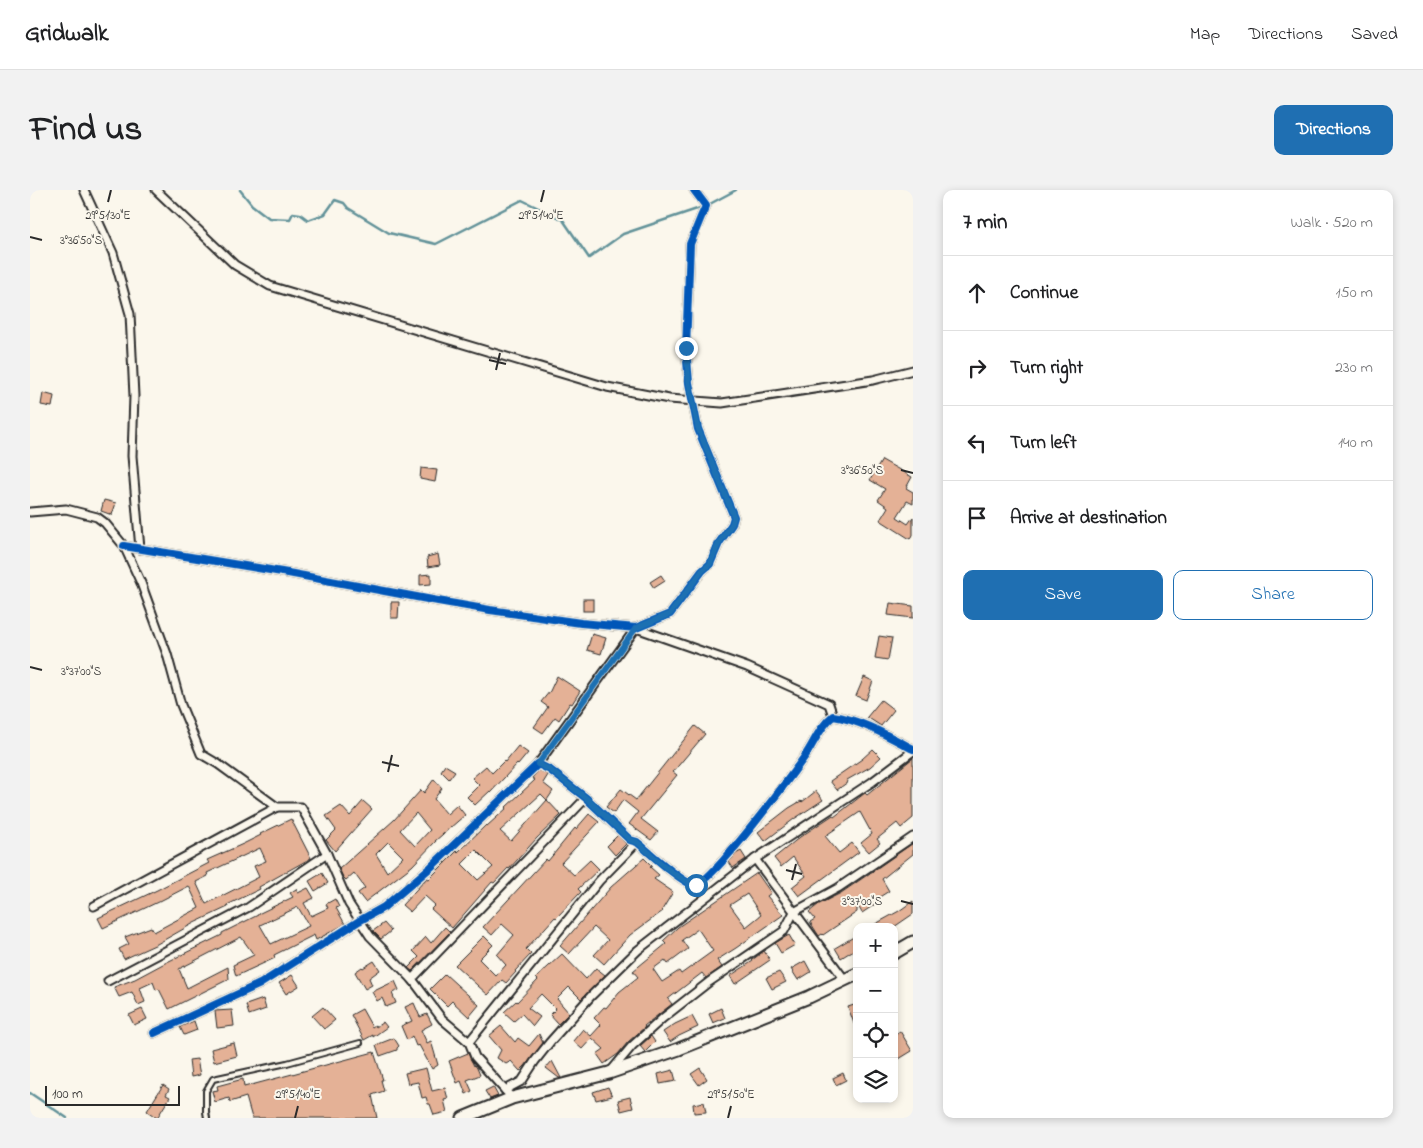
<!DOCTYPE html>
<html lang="en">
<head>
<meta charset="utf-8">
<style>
	:root { --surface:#fff; --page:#f2f2f2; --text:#202124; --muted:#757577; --line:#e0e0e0; --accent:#1f6fb2 }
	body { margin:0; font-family:"Indie Flower",sans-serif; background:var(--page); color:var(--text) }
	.controls { position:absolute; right:15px; bottom:15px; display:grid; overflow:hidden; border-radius:10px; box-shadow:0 2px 8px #0003 }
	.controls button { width:45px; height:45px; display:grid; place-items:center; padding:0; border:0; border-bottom:1px solid var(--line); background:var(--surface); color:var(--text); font:25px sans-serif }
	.scale { position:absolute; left:15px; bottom:12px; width:135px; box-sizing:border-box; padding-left:5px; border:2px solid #2b2b2b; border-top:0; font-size:14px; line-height:18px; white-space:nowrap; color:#2b2b2b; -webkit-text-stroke:4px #fbf7ec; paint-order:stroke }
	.stop { position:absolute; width:15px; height:15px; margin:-11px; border:4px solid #1f6fb2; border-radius:50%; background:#fff }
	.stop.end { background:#1f6fb2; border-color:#fff; box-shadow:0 1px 5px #0008 }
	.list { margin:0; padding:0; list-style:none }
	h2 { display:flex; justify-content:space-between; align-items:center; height:65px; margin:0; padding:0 20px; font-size:21px }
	h2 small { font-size:16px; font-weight:400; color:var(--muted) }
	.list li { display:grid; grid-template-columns:32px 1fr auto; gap:15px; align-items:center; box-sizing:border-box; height:75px; padding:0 20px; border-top:1px solid var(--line) }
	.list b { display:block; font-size:19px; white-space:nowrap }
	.list em { font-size:16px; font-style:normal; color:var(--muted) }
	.actions { display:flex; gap:10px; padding:15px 20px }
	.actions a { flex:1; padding:11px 0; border:1px solid var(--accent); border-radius:10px; text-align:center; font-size:18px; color:var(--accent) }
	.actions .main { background:var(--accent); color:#fff }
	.icon { flex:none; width:28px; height:28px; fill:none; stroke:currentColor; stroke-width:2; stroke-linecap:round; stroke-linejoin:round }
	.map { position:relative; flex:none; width:883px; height:928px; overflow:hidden; border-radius:10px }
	header { display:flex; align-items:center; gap:30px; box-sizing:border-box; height:70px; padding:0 25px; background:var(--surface); border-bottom:1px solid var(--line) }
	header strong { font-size:24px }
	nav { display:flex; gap:28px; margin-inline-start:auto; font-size:18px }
	.intro { display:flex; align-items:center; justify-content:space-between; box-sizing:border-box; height:120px; padding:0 30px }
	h1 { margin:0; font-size:35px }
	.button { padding:12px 22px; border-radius:10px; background:var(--accent); color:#fff; font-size:18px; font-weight:700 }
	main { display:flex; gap:30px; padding:0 30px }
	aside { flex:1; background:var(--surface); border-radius:10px; box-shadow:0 2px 8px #0003 }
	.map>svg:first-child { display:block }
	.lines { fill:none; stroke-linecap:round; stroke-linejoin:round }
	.stream { stroke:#629299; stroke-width:2.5 }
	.building { fill:#e4b196; stroke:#2b2b2b; fill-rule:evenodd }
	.service-casing { stroke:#2b2b2b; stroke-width:8 }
	.minor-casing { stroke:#2b2b2b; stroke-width:11 }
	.primary-casing { stroke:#2b2b2b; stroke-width:15 }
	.service { stroke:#fbf7ec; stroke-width:4 }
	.minor { stroke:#fbf7ec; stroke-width:7 }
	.primary { stroke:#fbf7ec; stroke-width:11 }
	.cycleway-casing { stroke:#fbf7ec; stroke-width:11 }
	.cycleway { stroke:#0057b8; stroke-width:8 }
	.route { stroke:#1f6fb2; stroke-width:6 }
	.ticks { fill:none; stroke:#2b2b2b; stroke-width:2 }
	.ticks-label { font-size:12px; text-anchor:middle; fill:#2b2b2b; stroke:#fbf7ec; stroke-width:4; stroke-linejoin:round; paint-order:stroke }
</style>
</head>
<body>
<header>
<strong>Gridwalk</strong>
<nav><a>Map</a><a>Directions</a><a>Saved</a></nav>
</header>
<div class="intro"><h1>Find us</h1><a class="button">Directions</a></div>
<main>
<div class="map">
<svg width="883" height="928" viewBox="0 0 883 928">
	<rect width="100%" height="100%" fill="#fbf7ec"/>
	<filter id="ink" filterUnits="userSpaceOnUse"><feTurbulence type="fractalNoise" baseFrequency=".02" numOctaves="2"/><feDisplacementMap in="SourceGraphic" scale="10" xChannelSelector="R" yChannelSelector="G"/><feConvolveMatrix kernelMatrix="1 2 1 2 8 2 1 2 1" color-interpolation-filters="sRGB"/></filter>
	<g filter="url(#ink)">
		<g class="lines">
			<g class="stream">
				<path d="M210 0 222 15 239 28 260 29 263 23 270 24 278 30 295 24 305 10 314 13 318 18 359 43 406 54 492 10 533 30 559 68 593 44 676 16 706 0"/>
				<path d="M0 903 37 928"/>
			</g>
		</g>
		<g class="building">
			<path d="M13 203 24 206 22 217 11 215Z"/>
			<path d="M852 270 882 287 876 298 883 302V314L877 311 867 327 878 334 883 327V345L880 349 850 330 858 317 848 310 855 299 840 290Z"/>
			<path d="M391 278 407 280 405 292 390 289Z"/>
			<path d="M74 310 86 313 82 325 71 321Z"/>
			<path d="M408 364 410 375 398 377 397 367Z"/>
			<path d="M401 384V394L390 395V385Z"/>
			<path d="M631 385 635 391 624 398 620 392Z"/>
			<rect x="553" y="409" width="10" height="12"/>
			<path d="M361 412H369L368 428H361Z"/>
			<path d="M860 413 883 416V428L858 425Z"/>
			<path d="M562 444 576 448 571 464 557 460Z"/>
			<path d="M849 446 862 448 858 470 845 468Z"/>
			<path d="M527 486 550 501 542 514 540 513 529 530 525 527 513 543 504 537 518 517 511 512 520 501Z"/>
			<path d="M834 487 843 491 836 510 826 506Z"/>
			<path d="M851 510 864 520 851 536 837 527Z"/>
			<path d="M665 536 675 544 643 582 647 585 611 629 628 642 621 650 599 634 608 622 593 610 584 623 576 617 591 599 606 610Z"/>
			<path d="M488 556 498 563 488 575 487 574 461 602 460 601 445 615 437 607 449 595 442 588 456 576 462 583 474 571 475 572Z"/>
			<path d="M843 559 851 567 840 577 817 590 818 592 807 600 800 591 832 569Z"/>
			<path d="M883 568V628L871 638 867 633 847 649 850 653 839 662 831 653 842 644 830 622 795 646 809 663 822 653 829 662 769 706 762 697 776 686 763 667 751 677 744 668 770 647 803 625 804 627 835 603 837 605Z"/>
			<path d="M415 575 425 581 419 589 411 581Z"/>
			<path d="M509 580 518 585 513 593 523 601 517 610 531 625 507 648 479 679 478 678 464 693 462 692 422 738 401 719 405 715 395 706 380 722 372 715 397 688 399 689 427 661 428 662 456 635 457 636 477 618 476 617 505 590 502 588ZM511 604 517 610 481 651 470 641ZM446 660 463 677 448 690 432 674Z"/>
			<path d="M404 589 412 598 404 609 417 624 427 615 435 625 405 651H406L382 676 335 712 328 703 335 698 324 683 316 690 313 687 309 679 364 630 391 600 394 603ZM386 623 400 640 385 656 370 640ZM358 652 373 667 357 682 346 664Z"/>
			<path d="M786 601 793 610 764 629 735 651 728 642 759 618 771 611 772 612Z"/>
			<path d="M333 611 342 619 305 661 296 650 306 640 296 626 311 616 320 626Z"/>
			<path d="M559 624 569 632 531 673 544 685 560 670 569 679 548 699 551 702 526 728 525 727 496 759 501 764 485 781 486 782 476 793 472 790 458 805 425 775 454 746 463 755 449 769 466 786 476 775 467 765 484 745 472 734 462 745 453 737 502 684 516 669 518 671 545 638 546 639Z"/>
			<path d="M261 629 281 668 229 697 230 699 197 715 198 717 164 733 127 754 94 769 89 759 99 754 95 747 121 737 124 742 169 718 159 696 130 711 73 738 68 728 127 700 179 673 177 670 213 654 231 645 230 644ZM230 658 236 671 224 676 229 687 176 714 166 692 178 686 177 683Z"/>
			<path d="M588 645 596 654 585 665 577 656Z"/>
			<path d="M883 653V664L852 689 859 701 848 708 843 712 844 715 832 723 827 714V722L793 745 792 744 789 746 780 732 785 729 779 722 789 714 811 703 843 681Z"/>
			<path d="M711 661 716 669 703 678 699 672 706 664Z"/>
			<path d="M614 668 622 676 620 677 629 685 624 689 643 702 632 720 633 721 600 745 574 774 564 765 578 750 564 737 539 764 530 756 581 697Z"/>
			<path d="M292 683 298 693 285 701 279 691Z"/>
			<path d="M727 683 741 703 737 706 753 725 706 758 687 770 692 777 676 788 672 783 638 809 642 814 614 836 615 837 598 852 588 864 574 874 567 864 574 859 562 848 552 859 543 851 553 839 561 846 571 835 564 828 574 817 576 818 589 802 608 787 603 781 636 754 633 751 648 737ZM717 704 731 725 716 737 700 715ZM668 739 683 761 651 784 649 781 632 792 623 779 635 770 638 774 658 759 652 750Z"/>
			<path d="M278 698 284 708 274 713 281 726 298 718 296 714 305 709 309 717 306 718 315 734 286 750 284 745 244 765 245 768 206 786 203 775 224 765 211 747 149 779 157 798 198 777 199 789 139 819 129 799 126 800 123 792 110 798 115 812 108 815 102 802 89 807 84 797 105 789 133 774 192 745V743L228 725V724L263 707 260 703 266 699 268 703ZM268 717 279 736 241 754 230 735Z"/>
			<path d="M883 711V724L864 737H840L869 721Z"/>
			<path d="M354 733 361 741 351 749 343 741Z"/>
			<path d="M415 737 420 742 382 781 378 778 389 767 383 761 396 747 401 753Z"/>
			<path d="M759 745 765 755 751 763 745 753Z"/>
			<path d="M827 745V758L811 768 805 758Z"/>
			<path d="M734 761 740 770 705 794 700 786 723 771 722 770Z"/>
			<path d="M532 764 556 789 566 778 575 785 551 809 539 797 527 809 539 823 528 834 520 825 526 819 511 804 498 818 510 827 503 836 492 824 484 831 474 822 486 811 487 812 508 790 506 788Z"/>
			<path d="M344 771 350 780 339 788 342 795 335 799 325 782 332 777 333 778Z"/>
			<path d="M775 771 781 782 768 790 761 779Z"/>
			<path d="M749 782 756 792 742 799 736 788Z"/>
			<path d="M415 784 449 815 439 827 422 811 417 816 400 799Z"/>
			<path d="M262 785 269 796 256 804 249 793Z"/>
			<path d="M365 791 369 800 362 803 366 813 356 817 352 808 347 811 342 802Z"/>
			<path d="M233 809 236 819 219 825 216 815Z"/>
			<path d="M384 813 390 827 397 824 402 834 391 840 397 853 401 851 408 875 402 879 389 855 386 856 382 846 377 850 371 836 382 831 375 817Z"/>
			<path d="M827 814V839H826L818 817Z"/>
			<path d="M293 817 305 830 294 839 282 826Z"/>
			<path d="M691 818 695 828 683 833 679 824Z"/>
			<path d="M112 819 117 829 104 835 99 825Z"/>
			<path d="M332 819 342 837 345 835 346 837 353 832 357 837 343 847V845L334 850 321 825Z"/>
			<path d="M202 820 204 836 187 838 185 821Z"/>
			<path d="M662 826 668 837 649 846 640 852 633 842 645 834Z"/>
			<path d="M164 831 167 840 154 845 150 837Z"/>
			<path d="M471 836 485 852 488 848 499 856 509 844 513 853 495 876 490 881 481 871 476 874 467 868 471 860 459 846Z"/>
			<path d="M870 841 882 861 864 872V845Z"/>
			<path d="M621 846 625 852 615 862 610 856Z"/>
			<path d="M364 848 369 856 367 858V860L350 866 346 855Z"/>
			<path d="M204 853 207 866 184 872 181 859Z"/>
			<path d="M344 862 353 890H351L354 901 342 905 347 928H222L216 907 200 912 199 908 185 912 182 901 188 900 187 896 213 889 214 897Z"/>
			<path d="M438 863 444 876 445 875 447 878 450 885 437 890 442 901 436 904 431 891 427 893 419 871Z"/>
			<path d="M167 869 170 885 161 887 159 870Z"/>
			<path d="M522 871 531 888H529L516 878Z"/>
			<path d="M396 878 402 901 415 898 418 909 414 910 417 922 404 925 400 914H398L396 907 392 908 388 892 378 894 375 883Z"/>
			<path d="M670 878 677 889 669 895 661 884Z"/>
			<path d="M643 880 646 891 630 894 628 884Z"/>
			<path d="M813 883 816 890 806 895 803 888Z"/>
			<path d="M133 895 139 899 136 905 140 907 127 928 117 921Z"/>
			<path d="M463 897 468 906 460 909 455 901Z"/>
			<path d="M578 897 582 906 566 910 563 902Z"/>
			<path d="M600 907 603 918 591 921 588 910Z"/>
			<path d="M674 912 676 922 664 923 663 914Z"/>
		</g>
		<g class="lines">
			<g class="service-casing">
				<path id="service" d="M177 928 176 922V901L183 889 257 873 330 853"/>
			</g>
			<g class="minor-casing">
				<g id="minor">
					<path d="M54 0 83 63 100 124 104 206 102 266 110 359"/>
					<path d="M126 0 205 75 240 96 577 197 639 209 692 213 843 190 883 180"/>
					<path d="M0 322 36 319 67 327 75 333 94 356 111 393 137 464 151 515 171 564 188 574 247 617"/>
					<path d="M94 356 258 383 408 411 460 420 551 433 606 438 640 424 672 381 680 374 689 353 702 334 704 327 668 239 659 193 656 159 660 54 671 27 676 16 664 0"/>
					<path d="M508 574 606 438 717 477 799 514 803 526"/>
					<path d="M725 669 815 790"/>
					<path d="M64 716 247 617H271L297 664 319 714 340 746 382 789 412 829 439 852 445 867 482 908"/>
					<path d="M382 789 556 608"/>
					<path d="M78 791 219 717 297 664"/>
					<path d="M124 843 230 794 329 731 354 717 401 677 508 574 520 580 556 608 600 650 607 652C617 660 654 695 665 695 682 693 761 586 775 566 784 553 790 536 803 526 831 530 858 546 883 559"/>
					<path d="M439 852 569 691 607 652"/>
					<path d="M581 881 602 856 633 828 679 792 754 741 764 722 808 698 883 647"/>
					<path d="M475 900 492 891 505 871 520 852 561 806 608 760 725 669 842 592 883 561"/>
				</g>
			</g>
			<g class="primary-casing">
				<g id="primary">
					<path d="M864 763 883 752"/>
					<path d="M433 928 482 908 579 883 649 859 779 807 827 784"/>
				</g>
			</g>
			<use href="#service" class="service"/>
			<use href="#minor" class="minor"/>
			<use href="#primary" class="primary"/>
			<g class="cycleway-casing">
				<g id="cycleway">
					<path d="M94 356 258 383 408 411 460 420 551 433 606 438 640 424 672 381 680 374 689 353 702 334 704 327 668 239 659 193 656 159 660 54 671 27 676 16 664 0"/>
					<path d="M124 843 230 794 329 731 354 717 401 677 508 574 520 580 556 608 600 650 607 652C617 660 654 695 665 695 682 693 761 586 775 566 784 553 790 536 803 526 831 530 858 546 883 559"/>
				</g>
			</g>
			<use href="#cycleway" class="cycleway"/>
		</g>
	</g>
	<g class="lines" filter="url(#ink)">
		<path class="route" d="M656 158 659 193 668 238 704 327 702 334 689 353 680 374 672 381 640 424 606 438 508 574 520 580 556 608 600 650 607 652C621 664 649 692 666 695"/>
	</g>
	<path class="ticks" d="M78 12 81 0M511 12 514 0M0 47 12 50M459 170 476 174M466 180 470 163M871 280 883 283M0 477 12 480M352 572 369 576M358 582 362 565M756 680 772 684M762 690 766 674M871 711 883 714M265 928 268 916M698 928 701 916"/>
	<g class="ticks-label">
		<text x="78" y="29">29°51'30"E</text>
		<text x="511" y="29">29°51'40"E</text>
		<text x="51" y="54">3°36'50"S</text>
		<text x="832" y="284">3°36'50"S</text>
		<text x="51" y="485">3°37'00"S</text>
		<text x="832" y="715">3°37'00"S</text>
		<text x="268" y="908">29°51'40"E</text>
		<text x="701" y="908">29°51'50"E</text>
	</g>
</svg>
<div class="controls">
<button>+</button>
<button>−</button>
<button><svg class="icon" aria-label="locate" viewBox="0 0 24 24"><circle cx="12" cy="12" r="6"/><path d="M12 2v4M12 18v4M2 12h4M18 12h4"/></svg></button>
<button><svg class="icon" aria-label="layers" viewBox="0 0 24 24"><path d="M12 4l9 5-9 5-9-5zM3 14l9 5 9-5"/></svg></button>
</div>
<div class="scale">100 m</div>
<div class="stop" style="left:666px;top:695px"></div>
<div class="stop end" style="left:656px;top:158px"></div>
</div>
<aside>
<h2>7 min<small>Walk · 520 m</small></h2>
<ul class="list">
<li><svg class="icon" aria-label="ahead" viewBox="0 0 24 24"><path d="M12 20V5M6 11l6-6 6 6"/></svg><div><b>Continue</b></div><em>150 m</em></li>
<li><svg class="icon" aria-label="right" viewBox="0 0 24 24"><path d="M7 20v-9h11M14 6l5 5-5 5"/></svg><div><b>Turn right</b></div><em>230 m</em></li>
<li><svg class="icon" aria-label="left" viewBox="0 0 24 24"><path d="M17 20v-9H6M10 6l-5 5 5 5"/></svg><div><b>Turn left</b></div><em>140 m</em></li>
<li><svg class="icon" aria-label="arrive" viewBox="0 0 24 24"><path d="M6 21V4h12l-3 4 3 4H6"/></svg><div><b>Arrive at destination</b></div></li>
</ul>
<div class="actions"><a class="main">Save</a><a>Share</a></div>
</aside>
</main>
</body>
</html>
